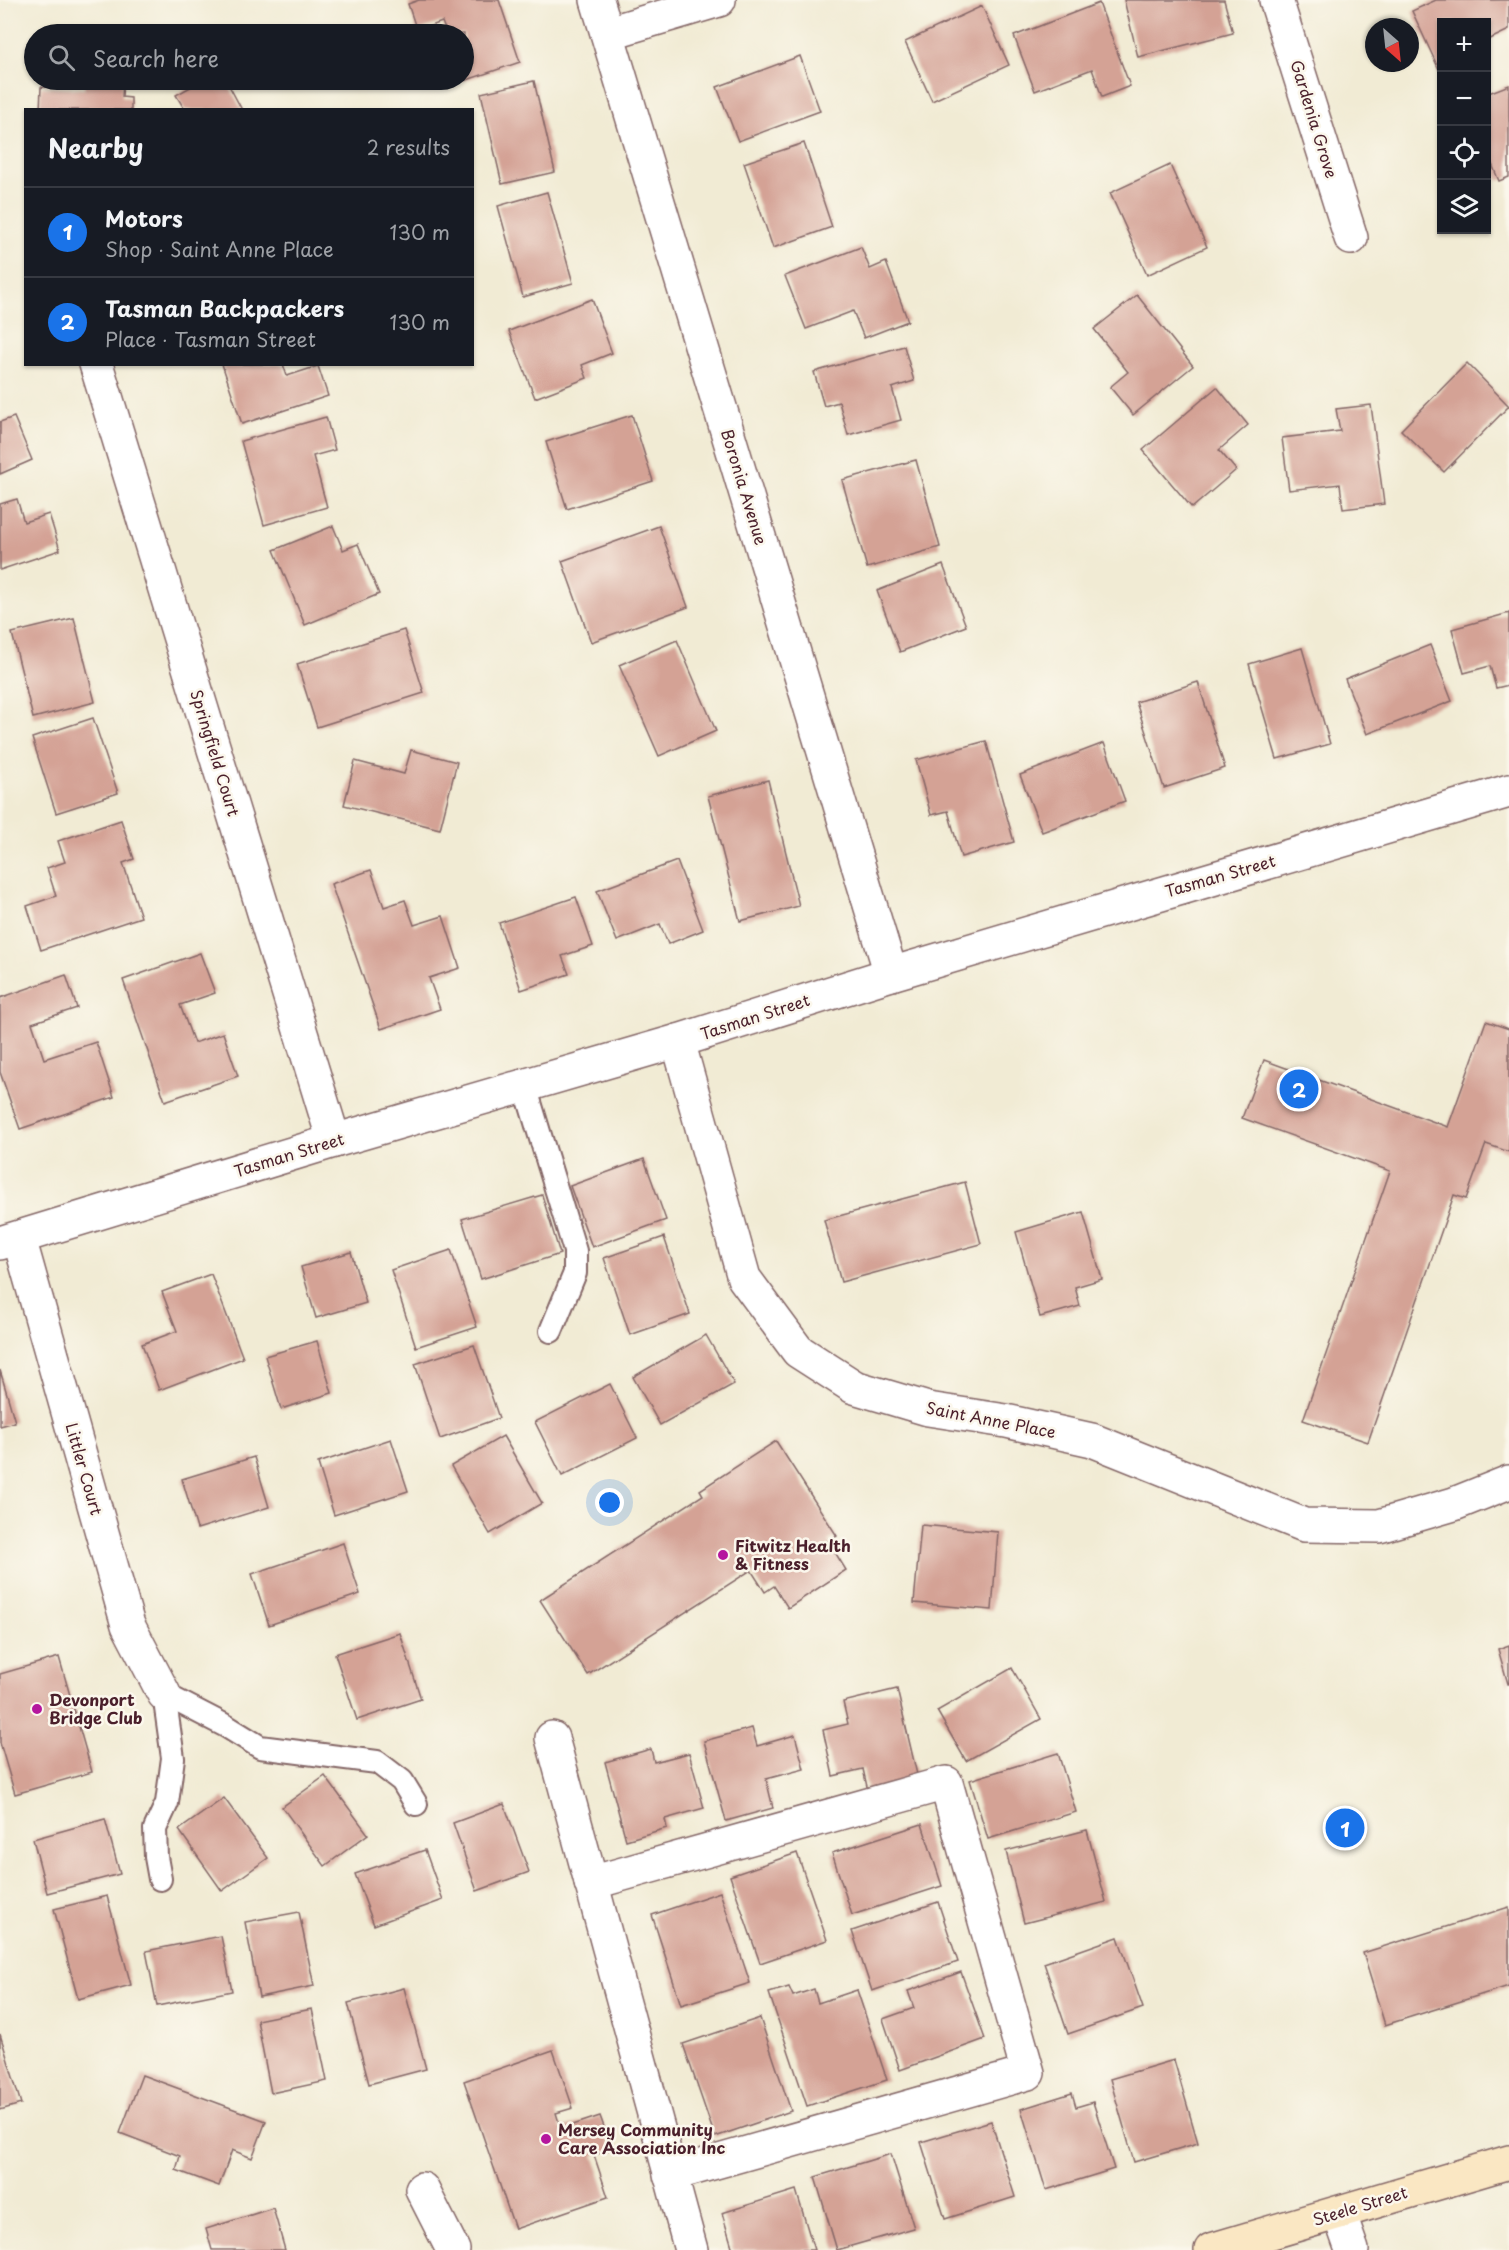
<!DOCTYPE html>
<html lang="en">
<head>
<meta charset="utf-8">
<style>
	:root { --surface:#171b24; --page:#242831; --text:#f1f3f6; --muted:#9ea1a6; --line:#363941; --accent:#1a73e8 }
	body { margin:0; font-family:"Playpen Sans",sans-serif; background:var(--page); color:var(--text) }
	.controls { position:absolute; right:18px; top:18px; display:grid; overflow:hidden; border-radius:0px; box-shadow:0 2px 4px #0004 }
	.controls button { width:54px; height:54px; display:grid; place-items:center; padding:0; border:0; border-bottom:2px solid var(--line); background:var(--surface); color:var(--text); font:30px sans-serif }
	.compass { position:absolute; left:1365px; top:18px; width:54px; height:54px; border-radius:50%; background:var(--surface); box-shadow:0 2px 4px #0004; rotate:153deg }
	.you { position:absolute; left:610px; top:1503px; width:21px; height:21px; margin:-15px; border:4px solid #fff; border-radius:50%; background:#1a73e8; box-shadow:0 0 0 9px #1a73e833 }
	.badge { display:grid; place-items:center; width:39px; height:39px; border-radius:50%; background:var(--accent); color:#fff; font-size:20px; font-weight:700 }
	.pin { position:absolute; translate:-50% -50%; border:3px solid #fff; box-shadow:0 2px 6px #0006 }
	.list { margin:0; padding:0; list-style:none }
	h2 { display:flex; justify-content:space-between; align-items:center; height:78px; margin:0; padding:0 24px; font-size:26px }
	h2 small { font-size:20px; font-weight:400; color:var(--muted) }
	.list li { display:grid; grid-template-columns:39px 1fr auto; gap:18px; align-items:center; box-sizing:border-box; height:90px; padding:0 24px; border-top:2px solid var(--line) }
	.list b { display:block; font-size:22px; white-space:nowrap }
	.list p { margin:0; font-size:20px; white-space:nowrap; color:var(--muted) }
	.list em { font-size:20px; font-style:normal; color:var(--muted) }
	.icon { flex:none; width:33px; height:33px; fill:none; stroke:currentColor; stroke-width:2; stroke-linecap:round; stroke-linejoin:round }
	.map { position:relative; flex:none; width:1509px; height:2250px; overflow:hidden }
	.search { position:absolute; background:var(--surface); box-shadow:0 2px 4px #0004; left:24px; top:24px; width:450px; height:66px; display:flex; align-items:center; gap:15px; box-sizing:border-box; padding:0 21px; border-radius:33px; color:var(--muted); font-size:22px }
	.panel { position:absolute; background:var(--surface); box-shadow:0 2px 4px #0004; left:24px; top:108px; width:450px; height:258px; border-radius:0px }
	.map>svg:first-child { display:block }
	.building { fill:#d4a295 }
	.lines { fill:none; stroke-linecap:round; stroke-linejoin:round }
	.lane-casing { stroke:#846666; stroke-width:26 }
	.street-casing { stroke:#846666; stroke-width:36 }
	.secondary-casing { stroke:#846666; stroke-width:36 }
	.lane { stroke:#fff; stroke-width:22 }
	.street { stroke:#fff; stroke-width:33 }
	.secondary { stroke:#fae7c3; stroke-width:33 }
	.poi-dot { fill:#b5179e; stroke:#fbf7ec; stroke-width:2 }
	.labels { text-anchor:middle; stroke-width:5; stroke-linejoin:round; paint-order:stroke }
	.street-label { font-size:16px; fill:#4a1f2b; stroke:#fbf7ec }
	.poi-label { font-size:16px; font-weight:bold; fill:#4a1f2b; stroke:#fbf7ec; text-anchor:start }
</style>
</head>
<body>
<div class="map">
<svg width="1509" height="2250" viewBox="0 0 1509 2250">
	<rect width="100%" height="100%" fill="#fbf7ec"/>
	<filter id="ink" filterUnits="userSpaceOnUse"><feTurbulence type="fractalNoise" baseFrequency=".0167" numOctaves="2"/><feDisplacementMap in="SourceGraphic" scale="12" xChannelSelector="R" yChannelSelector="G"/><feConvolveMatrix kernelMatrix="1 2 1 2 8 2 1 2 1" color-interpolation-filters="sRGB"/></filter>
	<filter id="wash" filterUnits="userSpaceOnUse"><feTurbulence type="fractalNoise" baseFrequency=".008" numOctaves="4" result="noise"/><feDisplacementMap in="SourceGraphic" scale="24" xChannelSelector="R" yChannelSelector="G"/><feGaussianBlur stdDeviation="1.35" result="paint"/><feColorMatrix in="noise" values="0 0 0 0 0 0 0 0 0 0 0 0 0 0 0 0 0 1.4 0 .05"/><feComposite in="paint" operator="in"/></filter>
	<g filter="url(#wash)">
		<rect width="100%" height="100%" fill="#f1ebd4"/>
		<g id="blocks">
			<g class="building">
				<path d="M419 0H499L520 62 464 81V34H447L442 22 417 31 408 4Z"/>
				<path d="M1124 0H1224L1233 33 1138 57Z"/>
				<path d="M1436 0H1509V30L1486 41V22H1442V76L1412 11Z"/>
				<path d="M1099 3 1130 86 1102 97 1092 69 1035 91 1014 36Z"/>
				<path d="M982 6 1009 65 932 101 905 42Z"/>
				<path d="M800 56 820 111 738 141 717 87Z"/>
				<path d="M85 80H123L122 97 131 98V110H40L41 87 84 89Z"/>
				<path d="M203 80H226L242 110H185L176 95Z"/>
				<path d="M534 81 555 172 502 184 481 93Z"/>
				<path d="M1509 85V177L1499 181 1486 150V94Z"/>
				<path d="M804 143 832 227 773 248 744 163Z"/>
				<path d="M1170 165 1207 247 1147 275 1110 193Z"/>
				<path d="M547 192 573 283 523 297 498 206Z"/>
				<path d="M861 247 870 269 886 262 908 321 864 338 853 311 806 329 785 276Z"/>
				<path d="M1137 295 1193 366 1133 415 1110 387 1128 372 1094 329Z"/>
				<path d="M592 299 612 353 582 365 587 378 535 398 509 331Z"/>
				<path d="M904 346 914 381 892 388 901 420 848 435 839 402 824 406 814 372Z"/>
				<path d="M1467 363 1509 406 1444 472 1401 430Z"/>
				<path d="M222 364H283L287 376 318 366 328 396 242 424Z"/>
				<path d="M1217 387 1248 425 1219 450 1236 470 1192 508 1143 450Z"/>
				<path d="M1371 405 1384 504 1343 509 1340 484 1289 490 1282 438 1340 431 1336 409Z"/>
				<path d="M632 415 653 481 567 509 546 442Z"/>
				<path d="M14 417 32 460 0 474V422Z"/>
				<path d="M326 417 335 450 313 456 327 507 264 525 241 441Z"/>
				<path d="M916 460 940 547 867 568 842 480Z"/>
				<path d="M17 499 24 522 49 514 60 550 0 570V504Z"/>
				<path d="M333 526 343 550 358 544 379 594 305 625 274 550Z"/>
				<path d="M659 526 688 607 591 642 562 561Z"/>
				<path d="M943 565 966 626 900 652 877 591Z"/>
				<path d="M1509 613V685L1496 688 1490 666 1464 673 1452 629Z"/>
				<path d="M74 618 95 702 33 718 12 633Z"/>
				<path d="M404 630 424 693 317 727 297 664Z"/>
				<path d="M677 640 716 731 659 756 619 665Z"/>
				<path d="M1430 645 1452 701 1367 734 1345 679Z"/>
				<path d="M1302 648 1330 744 1277 759 1249 664Z"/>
				<path d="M1198 682 1225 768 1164 788 1136 702Z"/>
				<path d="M93 718 118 793 56 813 32 738Z"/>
				<path d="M986 741 1014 842 961 857 948 811 931 815 916 760Z"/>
				<path d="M1104 743 1125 801 1042 832 1020 775Z"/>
				<path d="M411 750 457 762 440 829 344 805 355 761 404 774Z"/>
				<path d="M768 780 799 906 740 921 708 796Z"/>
				<path d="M121 820 134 859 123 863 141 917 41 950 27 906 56 896 47 868 65 862 58 841Z"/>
				<path d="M677 861 703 930 668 944 660 924 617 941 597 891Z"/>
				<path d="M371 870 384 907 405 900 414 925 443 916 460 968 429 978 440 1009 381 1029 331 884Z"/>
				<path d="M576 897 593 946 562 956 569 974 521 990 499 923Z"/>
				<path d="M200 953 215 993 180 1005 194 1043 223 1033 238 1076 165 1101 123 980Z"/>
				<path d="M66 975 77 1008 32 1023 44 1059 96 1042 114 1097 20 1129 0 1072V998Z"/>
				<path d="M1486 1021 1509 1029V1152L1486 1144 1466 1199 1454 1195 1368 1442 1303 1420 1390 1171 1242 1118 1264 1060 1448 1127Z"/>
				<path d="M644 1159 666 1220 592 1247 570 1186Z"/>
				<path d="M965 1182 981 1244 841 1282 824 1220Z"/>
				<path d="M542 1195 560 1254 481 1279 462 1219Z"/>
				<path d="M1083 1212 1102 1279 1075 1287 1080 1306 1040 1317 1016 1232Z"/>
				<path d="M664 1237 690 1314 630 1335 604 1258Z"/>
				<path d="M451 1250 477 1327 416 1347 391 1270Z"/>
				<path d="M351 1252 366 1303 316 1318 301 1267Z"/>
				<path d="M211 1274 243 1358 159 1390 142 1344 177 1331 162 1292Z"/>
				<path d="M706 1335 734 1384 660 1425 633 1377Z"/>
				<path d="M317 1341 332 1393 281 1409 265 1356Z"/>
				<path d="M474 1345 499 1418 440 1439 415 1364Z"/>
				<path d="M0 1370 15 1422 0 1426Z"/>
				<path d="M610 1384 637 1438 562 1476 535 1422Z"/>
				<path d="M503 1436 542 1503 490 1534 451 1466Z"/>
				<path d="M391 1439 408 1491 334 1515 318 1463Z"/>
				<path d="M776 1441 837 1536 828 1541 846 1570 788 1608 774 1586 765 1592 751 1570 588 1675 540 1600 703 1495 700 1490Z"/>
				<path d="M254 1457 269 1507 197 1529 182 1479Z"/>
				<path d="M921 1525 998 1532 992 1610 914 1603Z"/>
				<path d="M343 1543 360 1594 269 1625 252 1574Z"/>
				<path d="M400 1633 421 1699 357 1720 335 1654Z"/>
				<path d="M1509 1645V1684H1508L1498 1649Z"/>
				<path d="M59 1657 92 1772 15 1794 0 1743V1674Z"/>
				<path d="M1012 1668 1041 1719 966 1761 937 1711Z"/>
				<path d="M897 1689 918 1779 868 1791 863 1769 833 1776 823 1730 848 1724 843 1702Z"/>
				<path d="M752 1728 757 1746 795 1735 804 1769 766 1779 773 1808 726 1821 704 1741Z"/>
				<path d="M651 1749 654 1762 689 1753 704 1808 665 1819 667 1828 626 1840 605 1762Z"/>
				<path d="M1058 1753 1076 1812 988 1839 970 1780Z"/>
				<path d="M325 1776 368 1834 325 1866 282 1807Z"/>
				<path d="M224 1798 268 1858 222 1891 179 1830Z"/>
				<path d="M504 1804 529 1872 477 1891 453 1823Z"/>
				<path d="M105 1819 120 1874 47 1893 33 1839Z"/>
				<path d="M922 1824 942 1886 852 1915 832 1853Z"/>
				<path d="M1087 1830 1106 1902 1024 1923 1006 1851Z"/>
				<path d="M425 1850 443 1900 374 1925 355 1874Z"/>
				<path d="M797 1853 827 1940 760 1963 730 1876Z"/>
				<path d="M720 1892 750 1983 681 2005 652 1915Z"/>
				<path d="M107 1896 131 1985 78 1999 54 1909Z"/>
				<path d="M938 1902 958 1962 872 1991 852 1931Z"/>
				<path d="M1509 1907V1986L1385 2025 1363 1953Z"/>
				<path d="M299 1912 314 1986 259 1997 245 1922Z"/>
				<path d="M221 1936 232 1991 157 2006 146 1951Z"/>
				<path d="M1118 1937 1143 2008 1068 2034 1044 1963Z"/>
				<path d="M961 1972 985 2039 900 2070 883 2019 914 2008 908 1991Z"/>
				<path d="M789 1987 793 1996 814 1989 818 2003 857 1990 887 2080 807 2106 769 1993Z"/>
				<path d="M404 1988 426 2069 369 2084 348 2003Z"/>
				<path d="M312 2009 327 2081 271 2093 257 2020Z"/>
				<path d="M760 2018 791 2111 715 2137 683 2044Z"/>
				<path d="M0 2034 21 2104 0 2110Z"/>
				<path d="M553 2050 573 2108 556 2113 561 2129 600 2116 612 2149 594 2155 608 2197 515 2229 464 2081Z"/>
				<path d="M1174 2060 1198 2143 1134 2162 1110 2079Z"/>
				<path d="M142 2075 266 2121 252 2158 232 2150 219 2186 176 2170 180 2156 120 2133Z"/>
				<path d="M1072 2093 1076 2107 1093 2102 1114 2169 1046 2190 1021 2109Z"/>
				<path d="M991 2121 1015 2197 945 2219 921 2142Z"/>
				<path d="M891 2154 914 2228 837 2250 815 2177Z"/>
				<path d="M796 2190 814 2250H733L722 2213Z"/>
				<path d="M273 2208 285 2250H212L206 2229Z"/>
			</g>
		</g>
	</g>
	<g filter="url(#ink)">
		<use href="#blocks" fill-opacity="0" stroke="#846666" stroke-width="1.5"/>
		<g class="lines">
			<g class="lane-casing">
				<g id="lane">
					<path d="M525 1086 575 1251V1273L551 1331"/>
					<path d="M164 1694 226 1726 260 1747 377 1762 402 1781 416 1804"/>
					<path d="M160 1879 156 1857 155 1829 167 1803 173 1758 164 1694"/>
				</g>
			</g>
			<g class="street-casing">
				<g id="street">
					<path d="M597 0 891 974"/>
					<path d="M1276 0 1351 238"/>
					<path d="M608 33 719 0"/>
					<path d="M96 364 334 1141"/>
					<path d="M678 1041 744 1278 798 1351 854 1387 928 1409 1006 1421 1092 1440 1304 1525 1379 1526 1454 1504 1509 1482"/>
					<path d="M19 1238 128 1625 164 1694"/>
					<path d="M0 1243 334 1141 678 1041 891 974 1509 791"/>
					<path d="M552 1738 691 2250"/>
					<path d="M591 1883 946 1783 1028 2073 670 2175"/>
					<path d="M422 2189 453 2250"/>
					<path d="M1339 2213 1352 2250"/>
				</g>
			</g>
			<g class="secondary-casing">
				<path id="secondary" d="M1211 2250 1509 2162"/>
			</g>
			<use href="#lane" class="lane"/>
			<use href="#street" class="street"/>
			<use href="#secondary" class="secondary"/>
		</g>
	</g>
	<g class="poi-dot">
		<circle cx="723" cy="1555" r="6"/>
		<circle cx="37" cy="1709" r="6"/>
		<circle cx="546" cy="2139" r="6"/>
	</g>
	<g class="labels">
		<g class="street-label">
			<text transform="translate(1314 119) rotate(73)" y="6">Gardenia Grove</text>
			<text transform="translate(744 487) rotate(73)" y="6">Boronia Avenue</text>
			<text transform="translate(215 753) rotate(73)" y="6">Springfield Court</text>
			<text transform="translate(1220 876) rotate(-16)" y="6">Tasman Street</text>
			<text transform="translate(755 1017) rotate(-18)" y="6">Tasman Street</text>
			<text transform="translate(289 1155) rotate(-17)" y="6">Tasman Street</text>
			<text transform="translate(991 1420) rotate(11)" y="6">Saint Anne Place</text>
			<text transform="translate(84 1469) rotate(74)" y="6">Littler Court</text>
			<text transform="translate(1360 2206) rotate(-17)" y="6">Steele Street</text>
		</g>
		<g class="poi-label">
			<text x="735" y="1552">Fitwitz Health<tspan x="735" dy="18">&amp; Fitness</tspan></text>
			<text x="49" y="1706">Devonport<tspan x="49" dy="18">Bridge Club</tspan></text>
			<text x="558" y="2136">Mersey Community<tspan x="558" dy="18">Care Association Inc</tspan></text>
		</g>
	</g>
</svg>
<div class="controls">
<button>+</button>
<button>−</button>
<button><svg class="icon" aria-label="locate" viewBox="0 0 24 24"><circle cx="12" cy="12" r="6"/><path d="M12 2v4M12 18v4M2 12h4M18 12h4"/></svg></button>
<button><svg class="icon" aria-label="layers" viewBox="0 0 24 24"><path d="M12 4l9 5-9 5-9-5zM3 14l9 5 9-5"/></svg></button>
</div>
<svg class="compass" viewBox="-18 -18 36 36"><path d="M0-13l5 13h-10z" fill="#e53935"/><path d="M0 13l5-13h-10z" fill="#9ea1a6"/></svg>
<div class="you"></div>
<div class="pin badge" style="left:1345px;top:1828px">1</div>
<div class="pin badge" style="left:1299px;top:1089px">2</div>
<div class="search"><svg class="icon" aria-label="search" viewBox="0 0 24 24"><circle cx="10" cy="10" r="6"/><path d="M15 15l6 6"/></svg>Search here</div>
<section class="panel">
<h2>Nearby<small>2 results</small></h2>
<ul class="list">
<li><span class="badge">1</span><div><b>Motors</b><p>Shop · Saint Anne Place</p></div><em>130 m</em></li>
<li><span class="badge">2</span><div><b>Tasman Backpackers</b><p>Place · Tasman Street</p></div><em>130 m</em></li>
</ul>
</section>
</div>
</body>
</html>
